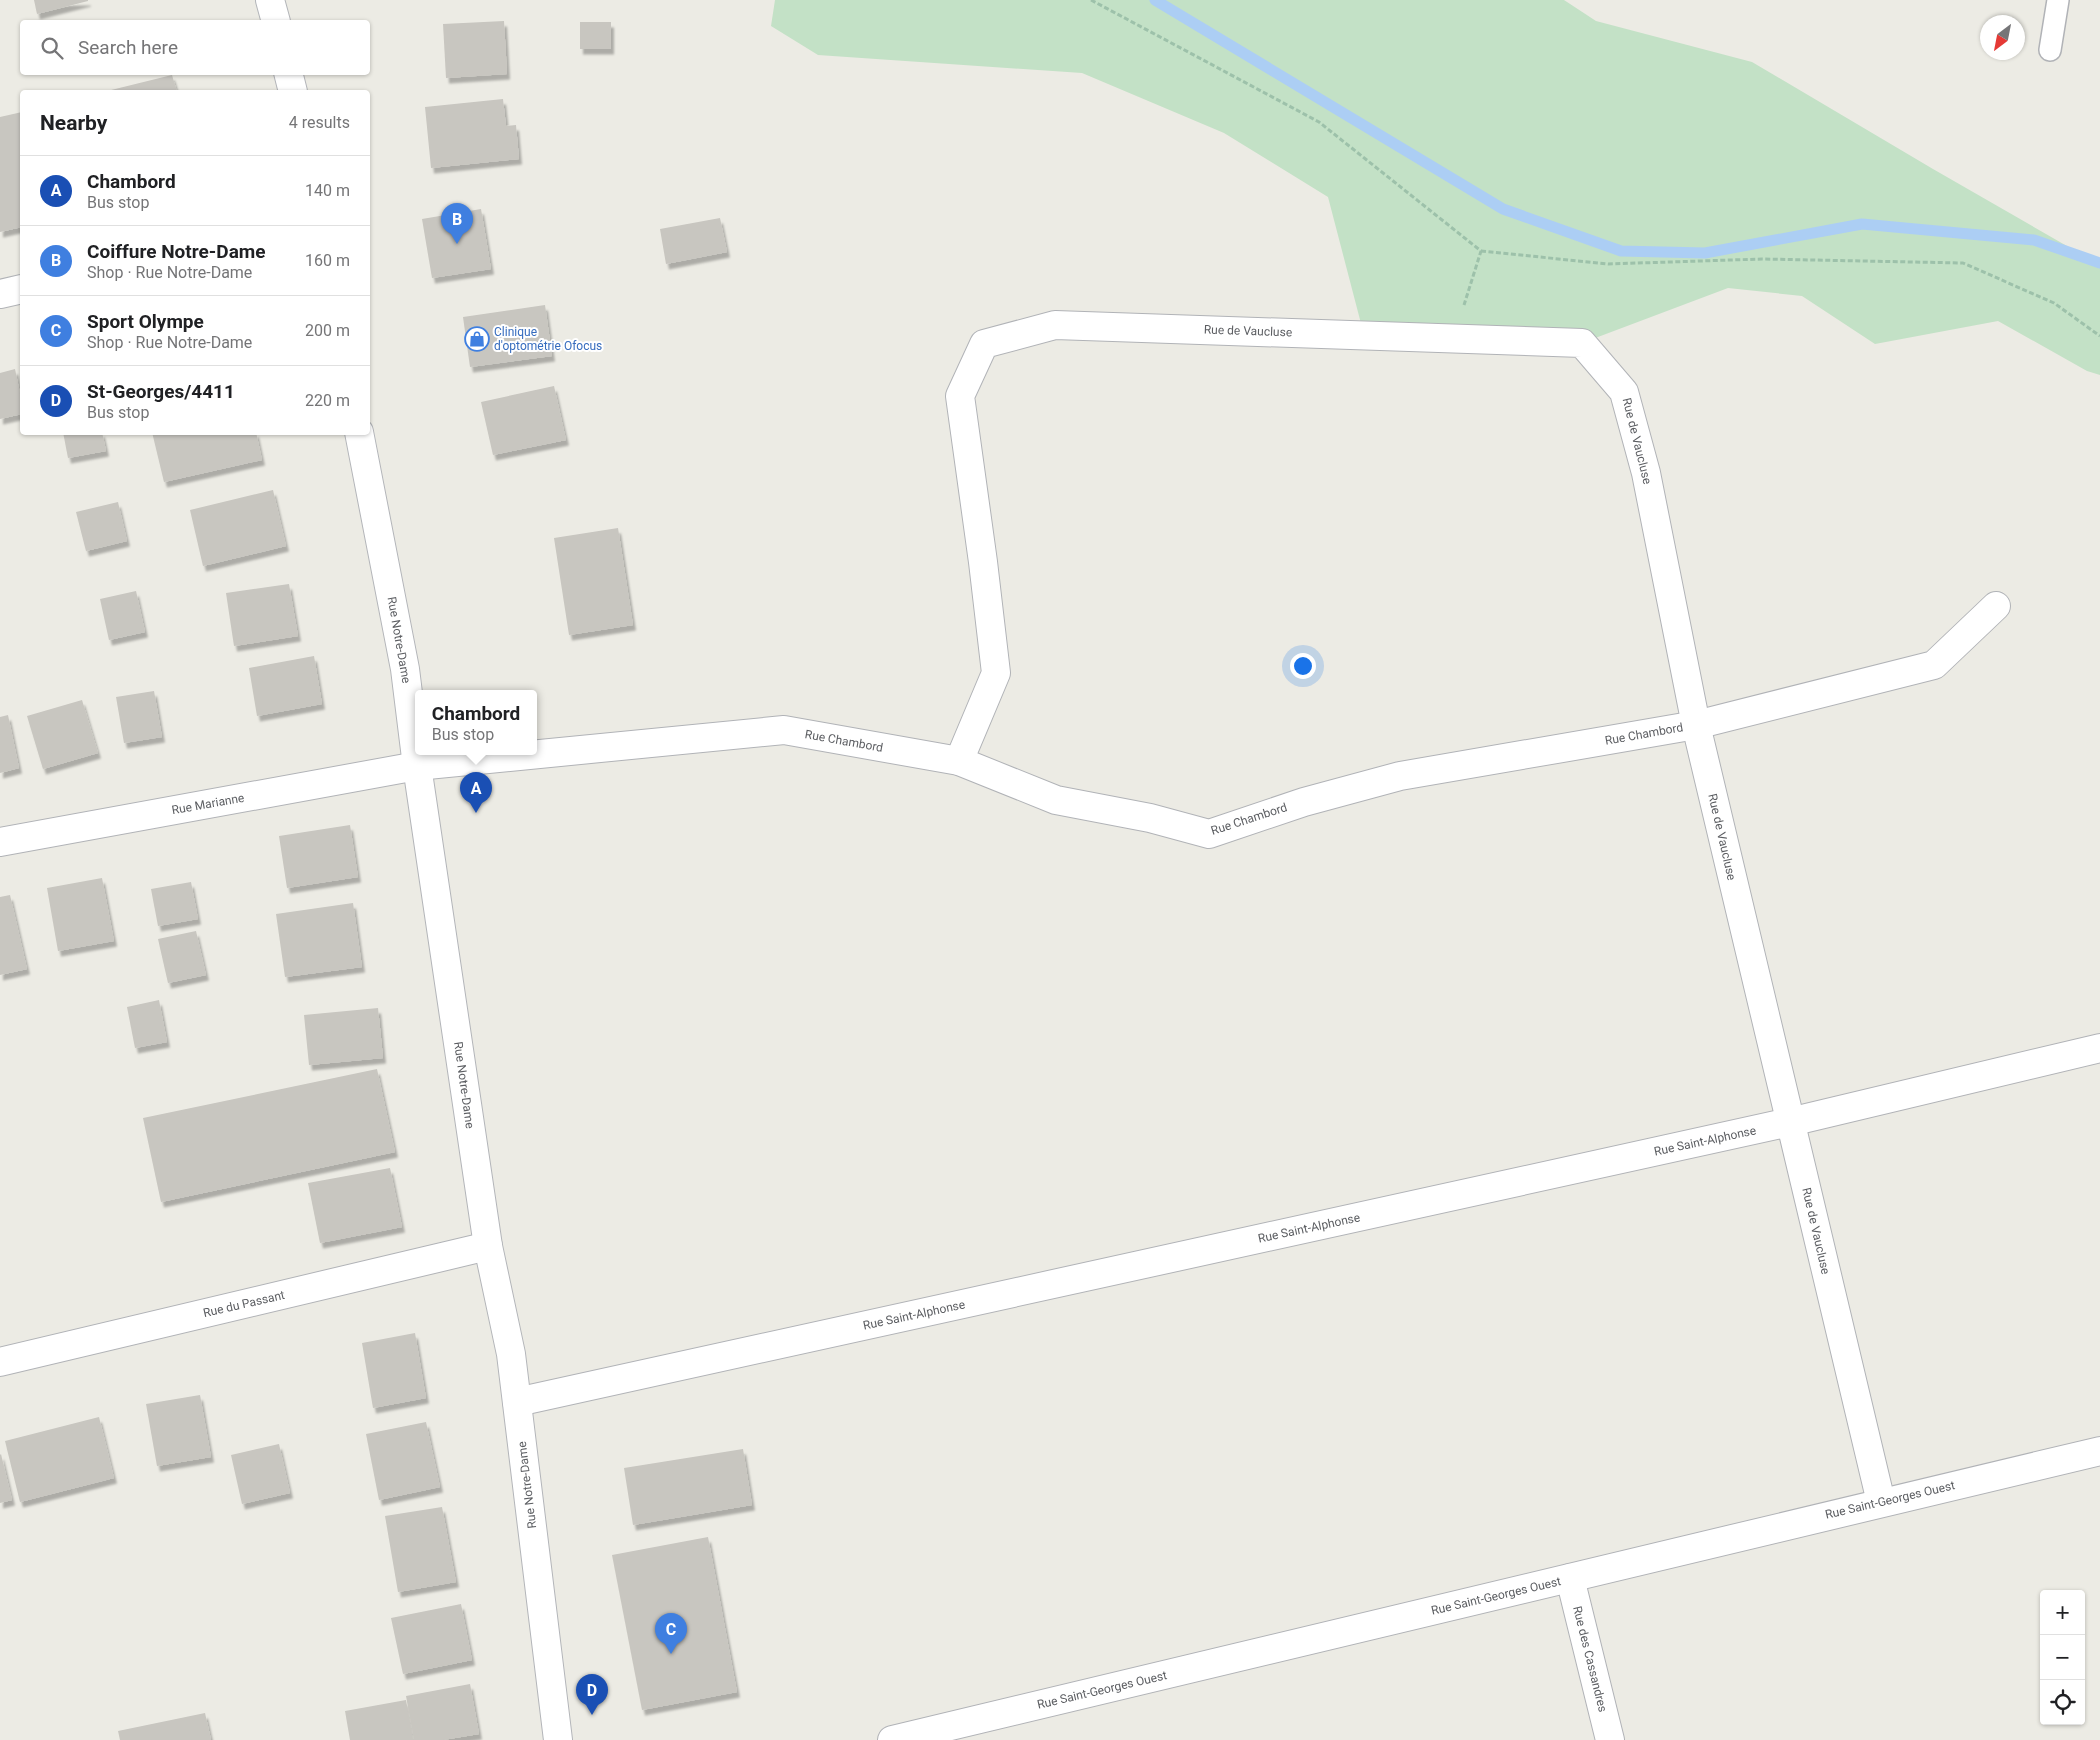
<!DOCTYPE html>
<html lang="en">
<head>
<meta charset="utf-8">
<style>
	:root { --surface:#fff; --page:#f2f2f2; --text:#202124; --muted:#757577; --line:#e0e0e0; --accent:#d25b44 }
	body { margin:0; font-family:Roboto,sans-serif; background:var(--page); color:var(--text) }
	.controls { position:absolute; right:15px; bottom:15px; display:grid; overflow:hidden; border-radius:5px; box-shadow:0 1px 4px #0004 }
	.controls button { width:45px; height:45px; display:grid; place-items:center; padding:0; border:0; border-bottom:1px solid var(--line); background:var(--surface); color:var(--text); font:25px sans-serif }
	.compass { position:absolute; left:1980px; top:15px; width:45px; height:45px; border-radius:50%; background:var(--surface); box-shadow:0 1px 4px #0004; rotate:212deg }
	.you { position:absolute; left:1302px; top:665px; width:18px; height:18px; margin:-12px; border:4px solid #fff; border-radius:50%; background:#1a73e8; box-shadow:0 0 0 8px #1a73e833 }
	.badge { display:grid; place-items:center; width:32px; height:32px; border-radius:50%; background:var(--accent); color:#fff; font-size:16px; font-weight:700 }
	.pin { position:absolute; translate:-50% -41px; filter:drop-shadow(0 1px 2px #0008) }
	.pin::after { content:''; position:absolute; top:26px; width:18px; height:15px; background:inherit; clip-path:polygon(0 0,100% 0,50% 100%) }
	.popup { position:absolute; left:415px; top:690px; width:122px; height:65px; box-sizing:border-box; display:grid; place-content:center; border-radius:5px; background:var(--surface); filter:drop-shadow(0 1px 4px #0005); font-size:16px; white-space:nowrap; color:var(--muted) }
	.popup b { font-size:19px; color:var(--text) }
	.popup::after { content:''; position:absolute; left:50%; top:100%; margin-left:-10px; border:10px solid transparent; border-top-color:var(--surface) }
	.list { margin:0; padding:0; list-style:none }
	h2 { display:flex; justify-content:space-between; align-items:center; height:65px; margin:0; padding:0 20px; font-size:21px }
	h2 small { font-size:16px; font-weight:400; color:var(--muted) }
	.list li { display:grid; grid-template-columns:32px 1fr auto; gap:15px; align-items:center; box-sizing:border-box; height:70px; padding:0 20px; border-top:1px solid var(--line) }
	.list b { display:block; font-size:19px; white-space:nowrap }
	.list p { margin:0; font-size:16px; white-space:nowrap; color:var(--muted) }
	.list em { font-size:16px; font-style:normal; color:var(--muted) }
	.icon { flex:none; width:28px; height:28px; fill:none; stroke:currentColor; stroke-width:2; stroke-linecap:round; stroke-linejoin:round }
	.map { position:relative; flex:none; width:2100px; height:1740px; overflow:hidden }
	.search { position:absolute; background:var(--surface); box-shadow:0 1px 4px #0004; left:20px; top:20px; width:350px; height:55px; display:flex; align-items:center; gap:12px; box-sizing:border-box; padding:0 18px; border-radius:5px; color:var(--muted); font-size:19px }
	.panel { position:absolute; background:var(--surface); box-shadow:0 1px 4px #0004; left:20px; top:90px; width:350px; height:345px; border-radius:5px }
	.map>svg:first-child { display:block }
	.green { fill:#c3e1c6 }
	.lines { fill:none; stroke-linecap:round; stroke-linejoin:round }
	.stream { stroke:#accef4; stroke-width:11 }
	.building { fill:#c8c6c0; filter:url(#shadow) }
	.lane-casing { stroke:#b1b3b7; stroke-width:24 }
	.street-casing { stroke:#b1b3b7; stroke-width:30 }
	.secondary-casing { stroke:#b3b5b9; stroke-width:30 }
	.path { stroke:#9dc1aa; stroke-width:3; stroke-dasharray:5 2.5; stroke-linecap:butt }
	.lane { stroke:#fff; stroke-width:21 }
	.street { stroke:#fff; stroke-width:28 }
	.secondary { stroke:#fff; stroke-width:28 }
	.labels { text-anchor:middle; stroke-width:4; stroke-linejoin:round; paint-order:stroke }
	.street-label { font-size:12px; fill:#5c5e62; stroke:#fff }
	.shop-label { font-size:12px; fill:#366cbe; stroke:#fff; text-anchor:start }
</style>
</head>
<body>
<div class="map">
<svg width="2100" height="1740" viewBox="0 0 2100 1740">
	<defs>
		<filter id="shadow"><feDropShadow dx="3" dy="5.5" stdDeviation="1" flood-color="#0004"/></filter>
	</defs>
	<rect width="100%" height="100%" fill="#ecebe4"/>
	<path class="green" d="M775 0H1564L1596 21 1752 62 1933 169 2100 265V375L2087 371 1998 321 1875 344 1802 296 1728 288 1582 343 1364 335 1328 197 1224 133 1082 73 818 55 771 26Z"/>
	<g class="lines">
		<path class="stream" d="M1155 0 1503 209 1621 251 1705 253 1862 224 2034 240 2100 263"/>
	</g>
	<g class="building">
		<path d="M34 0H88V1L37 14Z"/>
		<path d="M504 21 507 74 446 78 443 24Z"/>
		<rect x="580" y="22" width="31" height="27"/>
		<path d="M172 75 177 92H103Z"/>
		<path d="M503 99 506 126 516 125 519 159 431 168 425 107Z"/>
		<path d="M22 112V227L0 232V117Z"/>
		<path d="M481 209 491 269 432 278 422 219Z"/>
		<path d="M720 218 727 252 666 264 660 229Z"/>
		<path d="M545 305 552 356 470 367 463 317Z"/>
		<path d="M15 369 22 403V414L0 419V373Z"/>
		<path d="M554 386 566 440 493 455 481 402Z"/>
		<path d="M63 432H102L106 451 68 458Z"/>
		<path d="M152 432H256L262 460 164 482Z"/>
		<path d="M273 490 286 546 203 566 190 510Z"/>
		<path d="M118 502 127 541 86 551 76 512Z"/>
		<path d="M618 528 633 625 569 635 554 538Z"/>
		<path d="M289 584 298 636 234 646 226 593Z"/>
		<path d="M136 591 145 632 109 640 100 599Z"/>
		<path d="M314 656 322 704 257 716 249 668Z"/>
		<path d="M154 691 162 737 124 743 116 697Z"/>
		<path d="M82 700 98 753 43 769 27 716Z"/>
		<path d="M8 715 19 768 0 773V717Z"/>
		<path d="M350 825 358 877 287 888 279 836Z"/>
		<path d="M102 878 114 941 58 951 47 888Z"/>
		<path d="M191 882 198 919 158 926 151 889Z"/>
		<path d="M10 895 27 969 0 975V897Z"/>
		<path d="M353 903 362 967 285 977 276 914Z"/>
		<path d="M196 931 206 975 168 983 158 939Z"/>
		<path d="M159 1000 167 1042 135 1048 127 1007Z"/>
		<path d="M378 1008 383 1058 309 1065 304 1015Z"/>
		<path d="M377 1069 395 1152 161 1202 143 1118Z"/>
		<path d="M390 1168 402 1227 320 1243 308 1183Z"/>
		<path d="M415 1333 426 1398 373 1408 362 1343Z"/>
		<path d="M200 1395 211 1457 157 1466 146 1404Z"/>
		<path d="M99 1417 114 1478 20 1502 5 1441Z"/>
		<path d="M426 1422 440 1487 379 1500 366 1434Z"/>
		<path d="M279 1444 290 1493 242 1504 231 1455Z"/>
		<path d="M743 1449 752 1505 633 1525 624 1468Z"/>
		<path d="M1 1454 12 1500 0 1503V1455Z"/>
		<path d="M442 1507 456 1582 398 1592 385 1516Z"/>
		<path d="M708 1537 737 1692 642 1710 612 1555Z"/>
		<path d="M461 1604 472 1660 403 1674 391 1618Z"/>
		<path d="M470 1684 479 1734 443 1740H414L406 1696Z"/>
		<path d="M406 1700 413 1740H350L345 1711Z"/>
		<path d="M205 1713 211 1740H120L118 1731Z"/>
	</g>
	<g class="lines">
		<g class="lane-casing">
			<path id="lane" d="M2050 50 2058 0"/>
		</g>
		<g class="street-casing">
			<g id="street">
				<path d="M0 294 22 289"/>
				<path d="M959 761 996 673 983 562 960 396 984 344 1055 325 1582 343 1624 392 1646 473 1696 725 1881 1502"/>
				<path d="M0 842 417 766 784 730 959 761 1056 800 1150 818 1209 834 1304 802 1400 776 1696 725 1934 665 1996 606"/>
				<path d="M0 1362 488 1246"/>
				<path d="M517 1402 1790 1122 2100 1048"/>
				<path d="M1570 1578 1610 1740"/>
				<path d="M892 1740 2100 1451"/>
			</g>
		</g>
		<g class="secondary-casing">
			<g id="secondary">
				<path d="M270 0 276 22"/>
				<path d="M288 72 293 92"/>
				<path d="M359 432 405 669 417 766 488 1246 511 1354 558 1740"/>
			</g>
		</g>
		<g class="path">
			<path d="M1091 0 1319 122 1481 251 1464 305"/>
			<path d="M1481 251 1608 264 1762 259 1963 263 2054 303 2100 336"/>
		</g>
		<use href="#lane" class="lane"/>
		<use href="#street" class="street"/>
		<use href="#secondary" class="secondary"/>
	</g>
	<defs>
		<g id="shop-ring" transform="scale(1.25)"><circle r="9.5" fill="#fff" stroke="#3f7fe0" stroke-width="1.5"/><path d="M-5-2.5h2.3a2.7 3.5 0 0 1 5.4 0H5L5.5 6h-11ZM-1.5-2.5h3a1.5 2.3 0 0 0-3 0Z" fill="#3f7fe0"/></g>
	</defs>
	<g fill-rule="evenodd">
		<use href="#shop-ring" x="477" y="339"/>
	</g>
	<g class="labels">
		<g class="street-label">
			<text transform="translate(1248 331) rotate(2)" y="4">Rue de Vaucluse</text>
			<text transform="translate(1637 441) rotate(76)" y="4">Rue de Vaucluse</text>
			<text transform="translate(399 640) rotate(80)" y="4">Rue Notre-Dame</text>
			<text transform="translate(1644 734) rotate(-10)" y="4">Rue Chambord</text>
			<text transform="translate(844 741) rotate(10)" y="4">Rue Chambord</text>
			<text transform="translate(208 804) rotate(-10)" y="4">Rue Marianne</text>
			<text transform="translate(1249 819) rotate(-18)" y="4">Rue Chambord</text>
			<text transform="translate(1722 837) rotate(77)" y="4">Rue de Vaucluse</text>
			<text transform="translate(464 1085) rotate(82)" y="4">Rue Notre-Dame</text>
			<text transform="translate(1705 1141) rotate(-12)" y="4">Rue Saint-Alphonse</text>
			<text transform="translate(1309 1228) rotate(-12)" y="4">Rue Saint-Alphonse</text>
			<text transform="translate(1816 1231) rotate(77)" y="4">Rue de Vaucluse</text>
			<text transform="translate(244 1304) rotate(-13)" y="4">Rue du Passant</text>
			<text transform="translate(914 1315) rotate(-12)" y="4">Rue Saint-Alphonse</text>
			<text transform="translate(527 1485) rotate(-97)" y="4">Rue Notre-Dame</text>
			<text transform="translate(1890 1500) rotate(-13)" y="4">Rue Saint-Georges Ouest</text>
			<text transform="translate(1496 1596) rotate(-13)" y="4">Rue Saint-Georges Ouest</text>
			<text transform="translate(1590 1659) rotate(76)" y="4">Rue des Cassandres</text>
			<text transform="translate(1102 1690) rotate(-13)" y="4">Rue Saint-Georges Ouest</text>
		</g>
		<g class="shop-label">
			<text x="494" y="336">Clinique<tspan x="494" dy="14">d'optométrie Ofocus</tspan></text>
		</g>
	</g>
</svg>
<div class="controls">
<button>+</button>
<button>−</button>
<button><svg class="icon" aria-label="locate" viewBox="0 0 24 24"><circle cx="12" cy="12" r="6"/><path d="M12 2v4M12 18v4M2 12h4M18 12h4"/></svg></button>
</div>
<svg class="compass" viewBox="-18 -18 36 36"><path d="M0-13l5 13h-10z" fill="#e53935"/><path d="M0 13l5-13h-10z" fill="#757577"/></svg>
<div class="you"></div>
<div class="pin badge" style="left:476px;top:813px;background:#1a4fb4">A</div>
<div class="popup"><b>Chambord</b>Bus stop</div>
<div class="pin badge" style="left:457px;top:244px;background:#3f7fe0">B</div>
<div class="pin badge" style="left:671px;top:1654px;background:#3f7fe0">C</div>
<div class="pin badge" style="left:592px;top:1715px;background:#1a4fb4">D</div>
<div class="search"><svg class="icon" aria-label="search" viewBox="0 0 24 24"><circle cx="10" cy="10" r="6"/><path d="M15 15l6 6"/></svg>Search here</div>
<section class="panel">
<h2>Nearby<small>4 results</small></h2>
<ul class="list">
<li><span class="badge" style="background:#1a4fb4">A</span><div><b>Chambord</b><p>Bus stop</p></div><em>140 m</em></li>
<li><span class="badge" style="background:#3f7fe0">B</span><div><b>Coiffure Notre-Dame</b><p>Shop · Rue Notre-Dame</p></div><em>160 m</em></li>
<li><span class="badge" style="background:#3f7fe0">C</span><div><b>Sport Olympe</b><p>Shop · Rue Notre-Dame</p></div><em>200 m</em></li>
<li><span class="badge" style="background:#1a4fb4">D</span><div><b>St-Georges/4411</b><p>Bus stop</p></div><em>220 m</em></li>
</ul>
</section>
</div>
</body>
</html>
